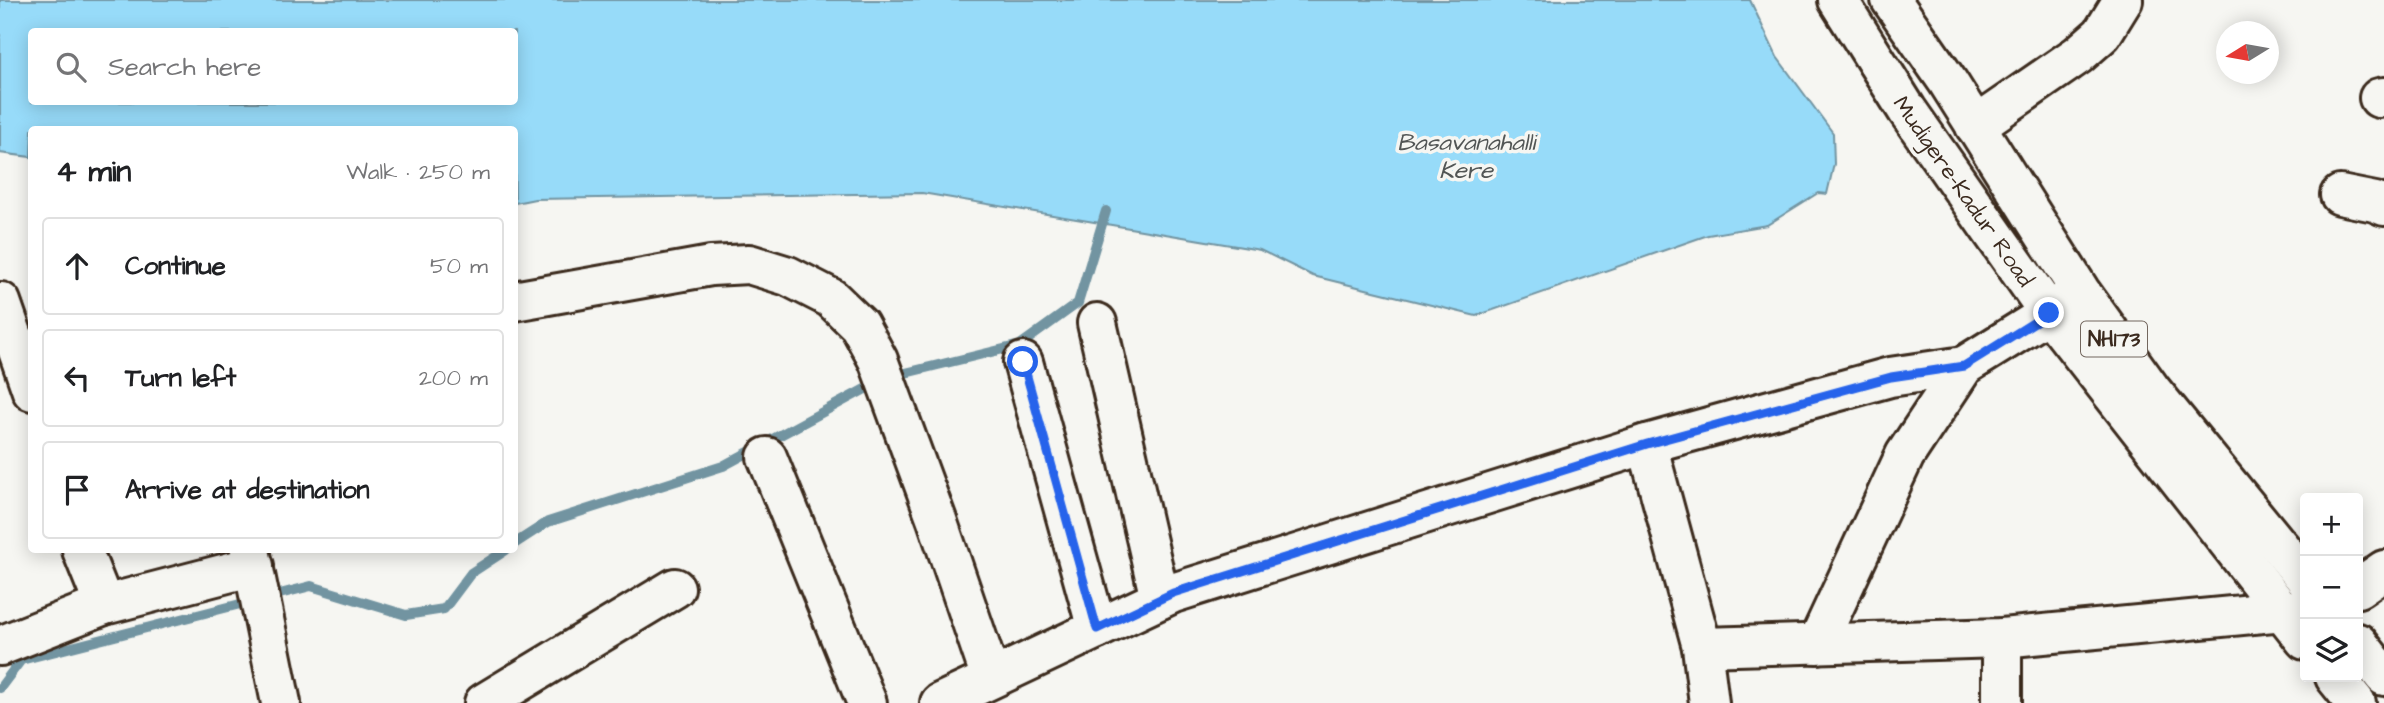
<!DOCTYPE html>
<html lang="en">
<head>
<meta charset="utf-8">
<style>
	:root { --surface:#fff; --page:#f2f2f2; --text:#202124; --muted:#757577; --line:#e0e0e0 }
	body { margin:0; font-family:"Architects Daughter",sans-serif; background:var(--page); color:var(--text) }
	.controls { position:absolute; right:21px; bottom:21px; display:grid; overflow:hidden; border-radius:7px; box-shadow:0 4px 18px #0003 }
	.controls button { width:63px; height:63px; display:grid; place-items:center; padding:0; border:0; border-bottom:2px solid var(--line); background:var(--surface); color:var(--text); font:35px sans-serif }
	.compass { position:absolute; left:2216px; top:21px; width:63px; height:63px; border-radius:50%; background:var(--surface); box-shadow:0 4px 18px #0003; rotate:259deg }
	.stop { position:absolute; width:21px; height:21px; margin:-16px; border:5px solid #2563eb; border-radius:50%; background:#fff }
	.stop.end { background:#2563eb; border-color:#fff; box-shadow:0 2px 7px #0008 }
	.list { margin:0; padding:0; list-style:none }
	h2 { display:flex; justify-content:space-between; align-items:center; height:91px; margin:0; padding:0 28px; font-size:30px }
	h2 small { font-size:23px; font-weight:400; color:var(--muted) }
	.list li { display:grid; grid-template-columns:46px 1fr auto; gap:21px; align-items:center; box-sizing:border-box; height:98px; margin:0 14px 14px; padding:0 14px; border:2px solid var(--line); border-radius:7px }
	.list b { display:block; font-size:26px; white-space:nowrap }
	.list em { font-size:23px; font-style:normal; color:var(--muted) }
	.icon { flex:none; width:38px; height:38px; fill:none; stroke:currentColor; stroke-width:2; stroke-linecap:round; stroke-linejoin:round }
	.map { position:relative; flex:none; width:2384px; height:703px; overflow:hidden }
	.search { position:absolute; background:var(--surface); box-shadow:0 4px 18px #0003; left:28px; top:28px; width:490px; height:77px; display:flex; align-items:center; gap:18px; box-sizing:border-box; padding:0 24px; border-radius:7px; color:var(--muted); font-size:26px }
	.panel { position:absolute; background:var(--surface); box-shadow:0 4px 18px #0003; left:28px; top:126px; width:490px; height:427px; border-radius:7px }
	.map>svg:first-child { display:block }
	.water { fill:#97dbf9; stroke:#7294a1; stroke-width:2; fill-rule:evenodd }
	.lines { fill:none; stroke-linecap:round; stroke-linejoin:round }
	.stream { stroke:#7294a1; stroke-width:10 }
	.minor-casing { stroke:#3b2a1e; stroke-width:44 }
	.highway-casing { stroke:#3b2a1e; stroke-width:44 }
	.minor { stroke:#f6f6f2; stroke-width:38 }
	.highway { stroke:#f6f6f2; stroke-width:38 }
	.route { stroke:#2563eb; stroke-width:9 }
	.labels { text-anchor:middle; stroke-width:7; stroke-linejoin:round; paint-order:stroke }
	.shield { fill:#f6f6f2; stroke:#73675e; stroke-width:2 }
	.shield-label { font-size:21px; font-weight:bold; fill:#3b2a1e }
	.street-label { font-size:23px; fill:#3b2a1e; stroke:#f6f6f2 }
	.water-label { font-size:24px; font-style:italic; fill:#525655; stroke:#f6f6f2 }
</style>
</head>
<body>
<div class="map">
<svg width="2384" height="703" viewBox="0 0 2384 703">
	<rect width="100%" height="100%" fill="#f6f6f2"/>
	<filter id="ink" filterUnits="userSpaceOnUse"><feTurbulence type="fractalNoise" baseFrequency=".0143" numOctaves="2"/><feDisplacementMap in="SourceGraphic" scale="14" xChannelSelector="R" yChannelSelector="G"/><feConvolveMatrix kernelMatrix="1 2 1 2 8 2 1 2 1" color-interpolation-filters="sRGB"/></filter>
	<g filter="url(#ink)">
		<path class="water" d="M0 0H1750L1777 57 1833 133 1834 164 1827 194 1818 193 1767 225 1708 235 1476 316 1313 276 1260 250 922 193 535 199 515 203 514 130H32L31 157 0 153ZM32 32H514V102H32Z"/>
		<g class="lines">
			<g class="stream">
				<path d="M893 376 1020 345 1078 303 1106 211"/>
				<path d="M514 544 548 522 723 466 878 382"/>
				<path d="M268 597 311 586 406 615 444 609 471 573 506 550"/>
				<path d="M0 688 21 660 252 601"/>
			</g>
			<g class="minor-casing">
				<g id="minor">
					<path d="M2379 98 2384 97"/>
					<path d="M1975 126 2078 55 2102 34 2123 0"/>
					<path d="M2340 195 2375 202 2384 206"/>
					<path d="M514 301 711 266 749 264 788 276 831 298 859 325 878 360 937 520 991 678"/>
					<path d="M1 302 32 391"/>
					<path d="M1097 323 1160 599"/>
					<path d="M1023 362 1097 629"/>
					<path d="M1647 444 1702 647 1709 703"/>
					<path d="M767 457 867 703"/>
					<path d="M82 550 104 605"/>
					<path d="M250 550 281 703"/>
					<path d="M2358 588 2384 570"/>
					<path d="M1817 644 1905 455 1964 366 2049 313 2075 294"/>
					<path d="M0 646 104 605 254 566"/>
					<path d="M1702 647 2002 638 2305 609"/>
					<path d="M484 703 675 588"/>
					<path d="M940 703 1173 593 1647 444 1890 377 1964 366"/>
					<path d="M2002 703V638"/>
				</g>
			</g>
			<g class="highway-casing">
				<g id="highway">
					<path d="M1838 0 1907 110 2049 313 2305 640"/>
					<path d="M1891 0 1948 82 2080 291 2152 391 2305 578"/>
					<path d="M2358 643 2384 676"/>
					<path d="M2335 677 2356 703"/>
				</g>
			</g>
			<use href="#minor" class="minor"/>
			<use href="#highway" class="highway"/>
		</g>
	</g>
	<g class="lines" filter="url(#ink)">
		<path class="route" d="M1023 362 1097 629 1173 593 1647 444 1891 377 1964 366 2049 313"/>
	</g>
	<g class="labels">
		<rect class="shield" x="2081" y="321.5" width="66" height="35" rx="5"/>
		<g class="shield-label">
			<text x="2114" y="346">NH173</text>
		</g>
		<g class="street-label">
			<text transform="translate(1964 191) rotate(55)" y="8">Mudigere-Kadur Road</text>
		</g>
		<g class="water-label">
			<text x="1466" y="150">Basavanahalli<tspan x="1466" dy="28">Kere</tspan></text>
		</g>
	</g>
</svg>
<div class="controls">
<button>+</button>
<button>−</button>
<button><svg class="icon" aria-label="layers" viewBox="0 0 24 24"><path d="M12 4l9 5-9 5-9-5zM3 14l9 5 9-5"/></svg></button>
</div>
<svg class="compass" viewBox="-18 -18 36 36"><path d="M0-13l5 13h-10z" fill="#e53935"/><path d="M0 13l5-13h-10z" fill="#757577"/></svg>
<div class="stop" style="left:1023px;top:362px"></div>
<div class="stop end" style="left:2049px;top:313px"></div>
<div class="search"><svg class="icon" aria-label="search" viewBox="0 0 24 24"><circle cx="10" cy="10" r="6"/><path d="M15 15l6 6"/></svg>Search here</div>
<section class="panel">
<h2>4 min<small>Walk · 250 m</small></h2>
<ul class="list">
<li><svg class="icon" aria-label="ahead" viewBox="0 0 24 24"><path d="M12 20V5M6 11l6-6 6 6"/></svg><div><b>Continue</b></div><em>50 m</em></li>
<li><svg class="icon" aria-label="left" viewBox="0 0 24 24"><path d="M17 20v-9H6M10 6l-5 5 5 5"/></svg><div><b>Turn left</b></div><em>200 m</em></li>
<li><svg class="icon" aria-label="arrive" viewBox="0 0 24 24"><path d="M6 21V4h12l-3 4 3 4H6"/></svg><div><b>Arrive at destination</b></div></li>
</ul>
</section>
</div>
</body>
</html>
